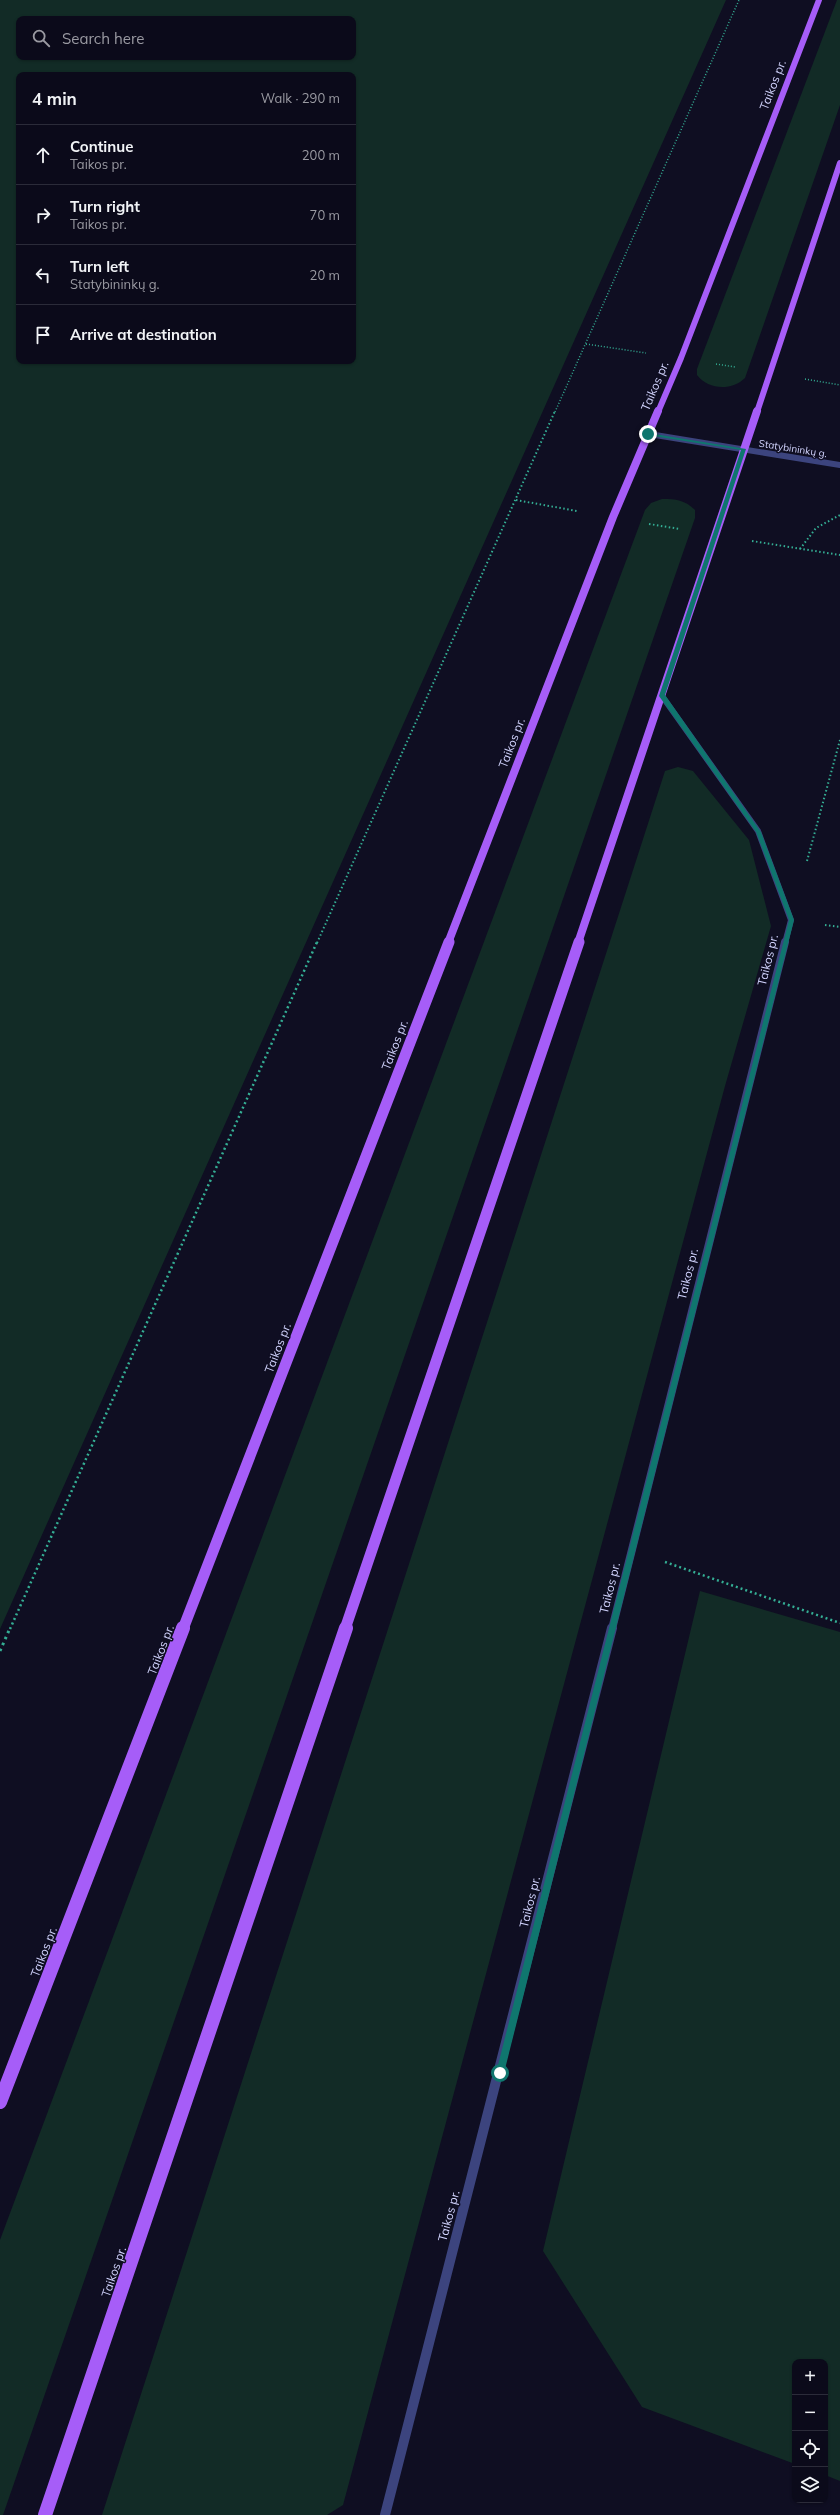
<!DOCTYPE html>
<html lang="en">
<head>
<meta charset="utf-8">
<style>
	:root { --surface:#0b0a1a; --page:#141323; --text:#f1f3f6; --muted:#9a9aa2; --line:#2b2b39 }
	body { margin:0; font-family:Mulish,sans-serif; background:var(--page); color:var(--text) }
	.controls { position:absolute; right:12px; bottom:12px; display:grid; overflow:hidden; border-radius:8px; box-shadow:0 1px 3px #0004 }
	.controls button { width:36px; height:36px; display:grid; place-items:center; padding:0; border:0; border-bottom:1px solid var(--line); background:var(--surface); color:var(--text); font:20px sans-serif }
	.stop { position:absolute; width:12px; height:12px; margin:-9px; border:3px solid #0f766e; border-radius:50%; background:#fff }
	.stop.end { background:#0f766e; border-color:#fff; box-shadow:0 1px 4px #0008 }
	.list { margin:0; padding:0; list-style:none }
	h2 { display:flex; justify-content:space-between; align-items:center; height:52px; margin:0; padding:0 16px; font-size:17px }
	h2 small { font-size:13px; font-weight:400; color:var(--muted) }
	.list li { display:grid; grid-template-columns:26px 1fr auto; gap:12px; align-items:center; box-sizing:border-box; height:60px; padding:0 16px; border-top:1px solid var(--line) }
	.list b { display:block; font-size:15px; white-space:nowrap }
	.list p { margin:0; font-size:13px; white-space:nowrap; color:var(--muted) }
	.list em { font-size:13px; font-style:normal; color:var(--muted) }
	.icon { flex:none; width:22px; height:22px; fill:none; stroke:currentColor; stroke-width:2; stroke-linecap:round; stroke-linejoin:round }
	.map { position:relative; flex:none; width:840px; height:2515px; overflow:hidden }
	.search { position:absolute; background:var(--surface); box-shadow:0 1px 3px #0004; left:16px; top:16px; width:340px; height:44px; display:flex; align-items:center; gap:10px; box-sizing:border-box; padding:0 14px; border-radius:8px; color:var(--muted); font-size:15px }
	.panel { position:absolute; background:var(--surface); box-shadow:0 1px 3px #0004; left:16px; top:72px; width:340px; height:292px; border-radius:8px }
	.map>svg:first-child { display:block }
	.green { fill:#122b26; fill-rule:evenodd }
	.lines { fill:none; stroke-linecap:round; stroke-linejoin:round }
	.path-far3 { stroke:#34ae94; stroke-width:1.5; stroke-dasharray:1 2; stroke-linecap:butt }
	.path-far2 { stroke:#34ae94; stroke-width:2; stroke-dasharray:1.5 2.5; stroke-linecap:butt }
	.path-far1 { stroke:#34ae94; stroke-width:2.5; stroke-dasharray:2 3; stroke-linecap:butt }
	.path { stroke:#34ae94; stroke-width:3; stroke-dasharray:2.5 4; stroke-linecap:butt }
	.minor-far2 { stroke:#3c447e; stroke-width:6 }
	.minor-far1 { stroke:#3c447e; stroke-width:8 }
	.minor { stroke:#3c447e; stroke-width:10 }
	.tertiary { stroke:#3c447e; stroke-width:6 }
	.primary-far3 { stroke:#a65df8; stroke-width:6 }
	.primary-far2 { stroke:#a65df8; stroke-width:8 }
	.primary-far1 { stroke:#a65df8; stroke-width:11 }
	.primary { stroke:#a65df8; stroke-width:14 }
	.route { fill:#0f766e }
	.labels { text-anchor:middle; stroke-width:3; stroke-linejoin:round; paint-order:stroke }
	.far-street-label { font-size:10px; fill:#d1d3fd; stroke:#0f0e22 }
	.street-label { font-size:12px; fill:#d1d3fd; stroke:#0f0e22 }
</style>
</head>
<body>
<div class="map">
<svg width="840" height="2515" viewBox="0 0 840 2515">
	<rect width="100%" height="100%" fill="#0f0e22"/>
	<g class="green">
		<path d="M0 0H726L0 1629ZM19 19H353V57H19ZM19 75H353V361H19Z"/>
		<path d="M837 0H840V105L745 378C732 391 708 390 697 375V369Z"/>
		<path d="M662 499C676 499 685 500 695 510V518L3 2515H0V2240L645 510 651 503Z"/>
		<path d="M678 767 693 771 749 840 771 926 725 1086 343 2505 327 2515H102L665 771Z"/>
		<path d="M700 1591 840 1632V2481L825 2475V2362H795V2464L642 2407 543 2251Z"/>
	</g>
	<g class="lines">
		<g class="path-far3">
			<path d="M586 344 646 353"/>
			<path d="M716 364 735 367"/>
			<path d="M805 379 840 385"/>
			<path d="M555 412 739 0"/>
		</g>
		<g class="path-far2">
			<path d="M516 500 577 511"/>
			<path d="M649 524 680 529"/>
			<path d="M752 541 840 555"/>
			<path d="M800 549 816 528 840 515"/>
			<path d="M807 861 840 740"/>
			<path d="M825 925 840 927"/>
			<path d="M317 943 555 411"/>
		</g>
		<g class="path-far1">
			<path d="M665 1562 840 1623"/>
			<path d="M10 1629 317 942"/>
		</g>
		<path class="path" d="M0 1651 10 1628"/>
		<path class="minor-far2" d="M662 696 758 831 791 920 785 943"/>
		<path class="minor-far1" d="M612 1629 785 942"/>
		<path class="minor" d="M385 2515 612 1628"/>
		<path class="tertiary" d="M649 434 840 465"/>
		<g class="primary-far3">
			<path d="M658 412 681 358 819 0"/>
			<path d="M757 412 840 163"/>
		</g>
		<g class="primary-far2">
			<path d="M448 943 613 517 658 411"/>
			<path d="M578 943 757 411"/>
		</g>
		<g class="primary-far1">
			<path d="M183 1629 449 942"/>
			<path d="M345 1629 579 942"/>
		</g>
		<g class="primary">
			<path d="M0 2102 183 1628"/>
			<path d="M45 2515 346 1628"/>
		</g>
	</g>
	<path class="route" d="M648 433 746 449 665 695 761 832 794 920 504 2073 500 2078 496 2073 789 920 756 832 659 696 741 450 647 435Z"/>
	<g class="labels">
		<g class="far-street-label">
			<text transform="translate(793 448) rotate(9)" y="4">Statybininkų g.</text>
		</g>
		<g class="street-label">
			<text transform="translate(773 85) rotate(-69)" y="4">Taikos pr.</text>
			<text transform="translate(655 386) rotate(-67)" y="4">Taikos pr.</text>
			<text transform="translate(512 743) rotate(-69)" y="4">Taikos pr.</text>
			<text transform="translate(768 960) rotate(-76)" y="4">Taikos pr.</text>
			<text transform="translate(395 1045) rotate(-69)" y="4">Taikos pr.</text>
			<text transform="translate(688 1274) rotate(-76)" y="4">Taikos pr.</text>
			<text transform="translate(278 1348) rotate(-69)" y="4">Taikos pr.</text>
			<text transform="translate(610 1588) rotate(-76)" y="4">Taikos pr.</text>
			<text transform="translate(161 1650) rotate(-69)" y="4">Taikos pr.</text>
			<text transform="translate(530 1902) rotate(-76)" y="4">Taikos pr.</text>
			<text transform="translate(44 1952) rotate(-69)" y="4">Taikos pr.</text>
			<text transform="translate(449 2216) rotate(-75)" y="4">Taikos pr.</text>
			<text transform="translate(114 2272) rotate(-71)" y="4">Taikos pr.</text>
		</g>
	</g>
</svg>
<div class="controls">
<button>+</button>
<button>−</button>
<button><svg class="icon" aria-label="locate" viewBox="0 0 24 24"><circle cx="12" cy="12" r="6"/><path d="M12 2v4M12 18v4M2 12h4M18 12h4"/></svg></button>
<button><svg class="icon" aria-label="layers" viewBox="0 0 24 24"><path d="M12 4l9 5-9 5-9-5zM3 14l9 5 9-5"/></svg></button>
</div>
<div class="stop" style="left:500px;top:2073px"></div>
<div class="stop end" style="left:648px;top:434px"></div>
<div class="search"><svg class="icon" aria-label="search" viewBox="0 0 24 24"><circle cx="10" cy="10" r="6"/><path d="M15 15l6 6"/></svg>Search here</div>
<section class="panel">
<h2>4 min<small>Walk · 290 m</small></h2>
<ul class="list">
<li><svg class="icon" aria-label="ahead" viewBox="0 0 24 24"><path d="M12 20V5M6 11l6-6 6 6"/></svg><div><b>Continue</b><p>Taikos pr.</p></div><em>200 m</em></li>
<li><svg class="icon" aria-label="right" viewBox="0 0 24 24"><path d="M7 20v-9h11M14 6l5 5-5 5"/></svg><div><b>Turn right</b><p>Taikos pr.</p></div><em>70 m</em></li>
<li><svg class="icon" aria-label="left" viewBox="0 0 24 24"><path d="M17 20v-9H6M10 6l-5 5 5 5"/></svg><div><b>Turn left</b><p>Statybininkų g.</p></div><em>20 m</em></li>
<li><svg class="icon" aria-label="arrive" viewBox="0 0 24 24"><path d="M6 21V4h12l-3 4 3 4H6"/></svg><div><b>Arrive at destination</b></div></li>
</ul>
</section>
</div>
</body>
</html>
